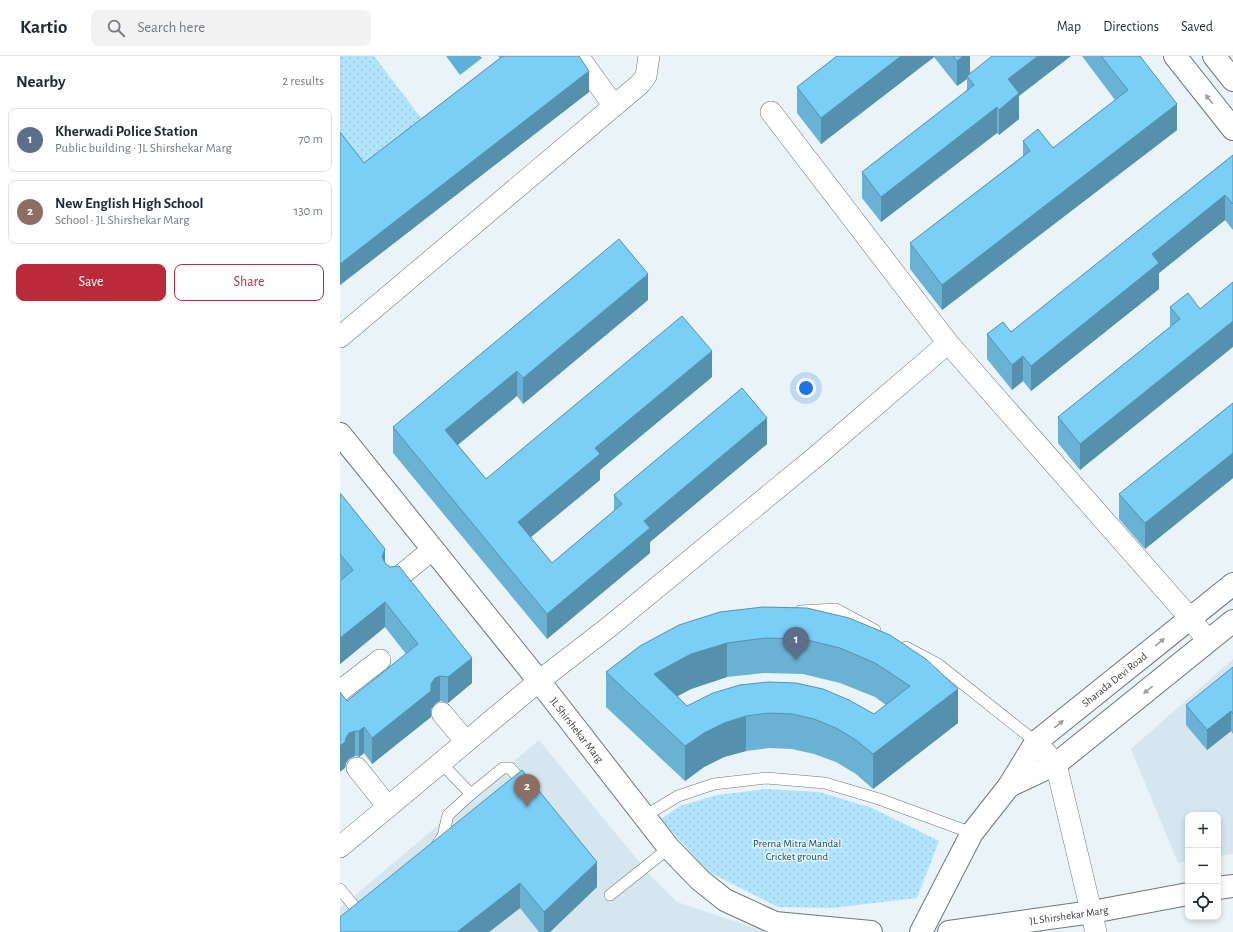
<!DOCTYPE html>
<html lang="en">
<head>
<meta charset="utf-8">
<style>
	:root { --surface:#fff; --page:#f2f2f3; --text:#1f2937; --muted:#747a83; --line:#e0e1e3; --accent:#bb2a3b }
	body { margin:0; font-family:"Alegreya Sans",sans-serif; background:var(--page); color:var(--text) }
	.controls { position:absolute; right:12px; bottom:12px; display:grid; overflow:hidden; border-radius:8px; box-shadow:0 2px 6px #0003 }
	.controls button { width:36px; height:36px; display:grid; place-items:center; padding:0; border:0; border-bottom:1px solid var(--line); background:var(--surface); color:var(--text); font:20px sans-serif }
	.you { position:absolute; left:466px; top:332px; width:14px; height:14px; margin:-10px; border:3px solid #fff; border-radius:50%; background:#1a73e8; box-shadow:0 0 0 6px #1a73e833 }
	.badge { display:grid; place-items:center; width:26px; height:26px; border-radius:50%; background:var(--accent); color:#fff; font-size:13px; font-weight:700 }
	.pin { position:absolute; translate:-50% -33px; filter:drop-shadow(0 1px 2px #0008) }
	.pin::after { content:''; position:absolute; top:21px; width:14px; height:12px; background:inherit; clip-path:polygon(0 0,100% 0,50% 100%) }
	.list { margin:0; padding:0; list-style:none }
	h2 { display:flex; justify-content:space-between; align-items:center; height:52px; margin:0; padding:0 16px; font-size:17px }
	h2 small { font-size:13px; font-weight:400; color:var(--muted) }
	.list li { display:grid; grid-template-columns:26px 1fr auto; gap:12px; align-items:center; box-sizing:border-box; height:64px; margin:0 8px 8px; padding:0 8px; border:1px solid var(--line); border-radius:8px }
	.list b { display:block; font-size:15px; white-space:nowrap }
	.list p { margin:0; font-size:13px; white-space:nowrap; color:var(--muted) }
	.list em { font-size:13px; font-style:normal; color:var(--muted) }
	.actions { display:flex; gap:8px; padding:12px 16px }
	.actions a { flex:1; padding:9px 0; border:1px solid var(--accent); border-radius:8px; text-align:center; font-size:14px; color:var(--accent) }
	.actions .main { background:var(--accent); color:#fff }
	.icon { flex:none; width:22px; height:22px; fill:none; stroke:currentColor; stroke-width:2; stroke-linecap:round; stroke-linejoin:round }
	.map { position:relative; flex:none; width:893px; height:876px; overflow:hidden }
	header { display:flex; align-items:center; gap:24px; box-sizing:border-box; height:56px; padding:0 20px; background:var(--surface); border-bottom:1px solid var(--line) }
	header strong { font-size:19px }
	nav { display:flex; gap:22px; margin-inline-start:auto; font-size:14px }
	.search { width:280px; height:36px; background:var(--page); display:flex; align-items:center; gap:10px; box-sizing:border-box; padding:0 14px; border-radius:8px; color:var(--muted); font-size:15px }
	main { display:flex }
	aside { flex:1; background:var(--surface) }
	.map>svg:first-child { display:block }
	.built { fill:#d5e6ef }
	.green { fill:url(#green-dots) }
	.water { fill:#5cb1d8 }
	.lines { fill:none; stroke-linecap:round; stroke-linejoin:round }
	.service-casing { stroke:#6d767b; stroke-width:12 }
	.minor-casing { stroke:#6d767b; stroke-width:22 }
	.tertiary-casing { stroke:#6d767b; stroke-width:24 }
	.service { stroke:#fff; stroke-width:11 }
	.minor { stroke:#fff; stroke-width:21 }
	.tertiary { stroke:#fff; stroke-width:22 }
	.wall { fill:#69b2d4; fill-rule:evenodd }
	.shaded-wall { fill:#5591ad }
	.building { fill:#7acff7; stroke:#5591ad; fill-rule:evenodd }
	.oneway { fill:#9c9e9f }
	.labels { text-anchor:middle; stroke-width:3; stroke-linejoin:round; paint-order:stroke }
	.street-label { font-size:11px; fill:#393d3f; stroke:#e9f3f8 }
	.park-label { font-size:11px; fill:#0c536d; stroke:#e9f3f8 }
</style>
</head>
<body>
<header>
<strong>Kartio</strong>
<div class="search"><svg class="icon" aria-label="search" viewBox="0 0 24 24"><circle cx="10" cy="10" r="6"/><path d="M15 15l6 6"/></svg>Search here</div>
<nav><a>Map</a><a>Directions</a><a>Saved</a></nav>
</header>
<main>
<aside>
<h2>Nearby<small>2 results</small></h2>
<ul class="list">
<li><span class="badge" style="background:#5c6f8a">1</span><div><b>Kherwadi Police Station</b><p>Public building · JL Shirshekar Marg</p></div><em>70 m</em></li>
<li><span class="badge" style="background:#8d6e63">2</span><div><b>New English High School</b><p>School · JL Shirshekar Marg</p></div><em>130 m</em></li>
</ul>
<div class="actions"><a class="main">Save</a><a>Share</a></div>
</aside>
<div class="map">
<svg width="893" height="876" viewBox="0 0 893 876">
	<defs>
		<pattern id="green-dots" width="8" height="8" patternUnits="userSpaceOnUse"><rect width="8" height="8" fill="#b2e4fd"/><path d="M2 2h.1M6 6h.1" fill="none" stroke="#9ac4da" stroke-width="1.8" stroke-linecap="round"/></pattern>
	</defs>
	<rect width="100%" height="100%" fill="#e9f3f8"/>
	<g class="built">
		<path d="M893 603V798L878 800V759H848V805L838 807 791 693Z"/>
		<path d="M199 684 310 819 337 846 426 876H0V852Z"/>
	</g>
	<g class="green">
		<path d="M0 0H34L82 63 24 108 0 77Z"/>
		<path d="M426 733 479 736 532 752 599 785 577 842 492 852 438 851 367 815 321 763 340 750 377 739Z"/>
	</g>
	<path class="water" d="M106 0H140L142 2 120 19Z"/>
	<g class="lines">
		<g class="service-casing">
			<g id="service">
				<path d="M460 555 496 553 535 574"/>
				<path d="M566 591 598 608 696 686"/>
				<path d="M131 738 163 712H170L186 730"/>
				<path d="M305 760 338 740 374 728 426 722 485 727 539 743 632 777"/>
				<path d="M97 789 103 780 108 759 131 738 101 707"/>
				<path d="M0 833 18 855"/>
				<path d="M270 839 329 792"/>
			</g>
		</g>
		<g class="minor-casing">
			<g id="minor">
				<path d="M238 0 274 50"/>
				<path d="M431 56 608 287 850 562 868 585"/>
				<path d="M0 281 300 28 306 20 309 0"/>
				<path d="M54 525 93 493"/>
				<path d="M0 635 40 604"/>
				<path d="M102 657 126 686"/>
				<path d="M696 686 716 708 756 876"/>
				<path d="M17 712 48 751"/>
				<path d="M0 791 199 625 269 571 479 398 608 287"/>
			</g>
		</g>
		<g class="tertiary-casing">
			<g id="tertiary">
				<path d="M835 0 893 73"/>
				<path d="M874 0 893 24"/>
				<path id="s1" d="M0 378 199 625 329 792 360 824 385 844 435 867 531 876"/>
				<path d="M669 730 716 708 893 565"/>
				<path d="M878 832 893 830"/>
				<path id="s2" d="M581 876 632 777 669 730 696 686 893 528"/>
				<path id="s3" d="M609 876 752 856 848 838"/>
			</g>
		</g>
		<use href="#service" class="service"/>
		<use href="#minor" class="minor"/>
		<use href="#tertiary" class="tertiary"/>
	</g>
	<g class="wall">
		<path d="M158 0H239L249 36 0 229V76L24 107 160 2Z"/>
		<path d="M497 0H630V17L679 40V63L659 79 657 77 541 166 522 142V116L627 35V23L617 30 594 1 481 88 457 57V31Z"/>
		<path d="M742 0H800L837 74 602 254 570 213V187L683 100V85L713 92 775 44Z"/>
		<path d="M893 99V174L885 164 819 217V233L691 335 683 325 672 334 647 303V278L671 276Z"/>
		<path d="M308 244 183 348 177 340 118 389 146 423 372 321 260 414V424L190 481 212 507 274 455V439L427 388 310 486V497L207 583 53 397V371Z"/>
		<path d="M830 251 860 253 740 414 718 387V361L830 271Z"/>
		<path d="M893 328V422L805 493 779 463V438L893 347Z"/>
		<path d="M0 437 45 493V507L132 627 108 647 100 645 95 648 91 653V661L32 708 24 697 19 701 15 700 9 703 6 707 5 712 7 645 66 598 45 571 0 608V525L1 524 0 523Z"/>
		<path d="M509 562 618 667 533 733 516 718 496 706 474 698 452 693 429 692 406 695 384 701 364 711 345 725 266 651V616L300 590ZM425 617 463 618 500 627 535 641 546 649 534 658 347 650 337 640 351 633 387 621Z"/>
		<path d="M893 611V678L891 675 867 694 846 669V649Z"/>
		<path d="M182 714 257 831 210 876H199L180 852 149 876Z"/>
	</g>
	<g class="shaded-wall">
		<path d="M561 0H594V1L481 88V62Z"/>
		<path d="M623 0H630V20H627V23L617 30V5Z"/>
		<path d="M698 0H731L679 40V63L659 79V54L668 23Z"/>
		<path d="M249 15V36L0 229V208Z"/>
		<path d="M837 48V74L602 254V229Z"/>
		<path d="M657 51V77L541 166V141Z"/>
		<path d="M885 139V164L819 217V233L691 335V310L812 198Z"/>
		<path d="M308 218V244L183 348V322Z"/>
		<path d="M893 265V291L740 414V388Z"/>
		<path d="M372 295V321L260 414V424L178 492V466L255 392Z"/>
		<path d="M683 300V325L672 334V309Z"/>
		<path d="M177 315V340L105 399V374Z"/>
		<path d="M427 362V388L310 486V497L207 583V558L304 465Z"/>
		<path d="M893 397V422L805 493V467Z"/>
		<path d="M45 493V518L42 501Z"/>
		<path d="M45 546V571L0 608V582Z"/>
		<path d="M387 587V621L351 633 314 653V618L351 598Z"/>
		<path d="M132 602V627L108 647V621Z"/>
		<path d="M100 620V645L95 648 91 653V661L32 708V682L91 628 95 622Z"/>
		<path d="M618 633V667L533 733V698Z"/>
		<path d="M891 655V675L867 694V674Z"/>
		<path d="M406 660V695L384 701 364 711 345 725V690L364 677 384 667Z"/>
		<path d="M24 671V697L19 701V675Z"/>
		<path d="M15 675V700L9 703 6 707 5 712 0 716V690L9 677Z"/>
		<path d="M257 806V831L210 876H204V856Z"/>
		<path d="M180 827V852L149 876H117Z"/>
	</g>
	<g class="building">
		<path d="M163 0H239L249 15 0 208V76L24 107Z"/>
		<path d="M497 0H561L481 62 457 31Z"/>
		<path d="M613 0H623L617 5Z"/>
		<path d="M652 0H698L668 23 679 37 659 54 657 51 541 141 522 116 634 29 627 20Z"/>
		<path d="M761 0H800L837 48 602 229 570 187 690 95 683 85 698 73 713 92 788 34Z"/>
		<path d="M893 99V148L885 139 812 198 819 207 691 310 683 300 672 309 647 278 663 266 671 276Z"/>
		<path d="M279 183 308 218 183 322 177 315 105 374 146 423 342 260 372 295 255 392 260 398 178 466 212 507 282 448 274 439 402 332 427 362 304 465 310 472 207 558 53 371Z"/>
		<path d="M893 226V265L740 388 718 361 840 263 830 251 848 237 860 253Z"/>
		<path d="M893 347V397L805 467 779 438Z"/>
		<path d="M0 437 45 493 42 501 45 507 50 511 59 510 132 602 108 621 100 620 95 622 91 628V635L32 682 24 671 19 675H15L9 677 6 682 5 686 0 690V636L7 645 78 588 45 546 0 582V525L13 514 0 498Z"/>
		<path d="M423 551 467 552 509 562 550 579 586 603 618 633 533 698 516 684 496 672 474 663 452 658 429 657 406 660 384 667 364 677 345 690 266 616 300 590 339 569 380 556ZM425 582 463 583 500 592 535 607 570 630 534 658 509 644 483 633 456 627 428 626 400 629 373 637 347 650 314 618 351 598 387 587Z"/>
		<path d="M893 611V658L891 655 867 674 846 649Z"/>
		<path d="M182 714 257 806 204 856 180 827 117 876H0V861Z"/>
	</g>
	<defs><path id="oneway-solid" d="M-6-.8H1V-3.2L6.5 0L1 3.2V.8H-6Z"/></defs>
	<g class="oneway">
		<use href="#oneway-solid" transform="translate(869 43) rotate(-128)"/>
		<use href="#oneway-solid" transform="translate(820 586) rotate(-39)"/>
		<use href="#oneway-solid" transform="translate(808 634) rotate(141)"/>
		<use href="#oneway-solid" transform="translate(719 668) rotate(-39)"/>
	</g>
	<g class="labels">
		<g class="street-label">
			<text dy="4" stroke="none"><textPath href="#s2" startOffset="323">Sharada Devi Road</textPath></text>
			<text dy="4" stroke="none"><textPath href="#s1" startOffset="379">JL Shirshekar Marg</textPath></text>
			<text dy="4" stroke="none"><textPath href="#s3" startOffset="121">JL Shirshekar Marg</textPath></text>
		</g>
		<g class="park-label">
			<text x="457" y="791">Prerna Mitra Mandal<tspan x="457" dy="13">Cricket ground</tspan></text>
		</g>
	</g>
</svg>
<div class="controls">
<button>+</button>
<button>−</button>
<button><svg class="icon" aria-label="locate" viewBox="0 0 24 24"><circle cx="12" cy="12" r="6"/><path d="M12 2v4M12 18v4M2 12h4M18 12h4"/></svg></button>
</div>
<div class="you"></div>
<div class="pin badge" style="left:456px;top:604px;background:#5c6f8a">1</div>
<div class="pin badge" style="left:187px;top:751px;background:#8d6e63">2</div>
</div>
</main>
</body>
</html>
